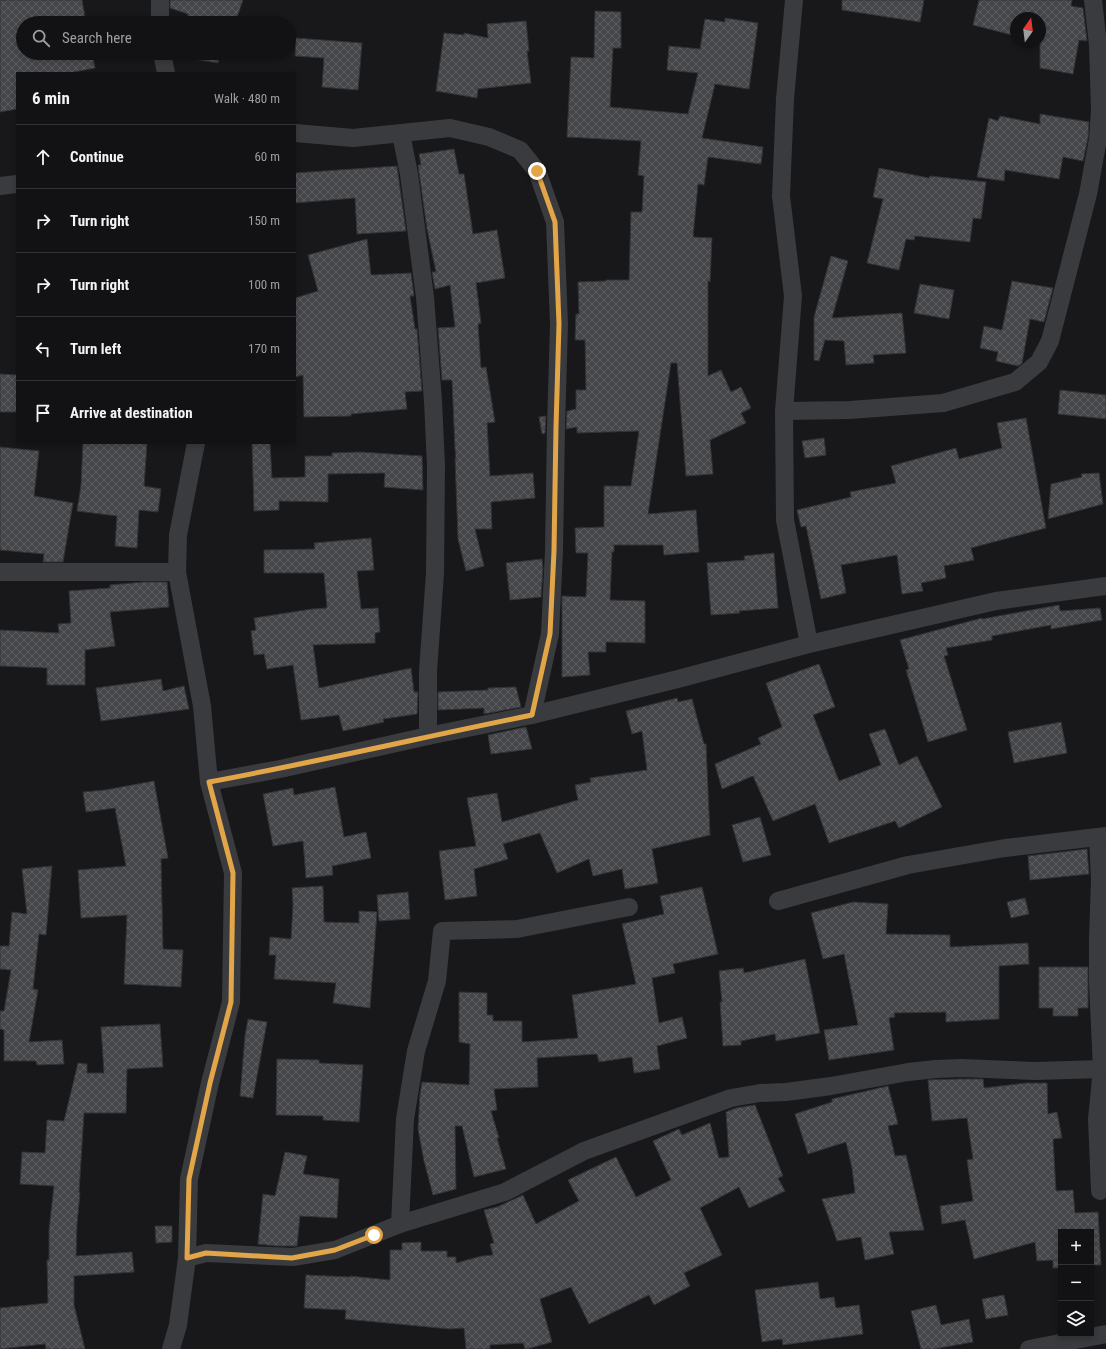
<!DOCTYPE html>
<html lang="en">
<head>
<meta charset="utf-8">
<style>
	:root { --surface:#121214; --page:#1f2022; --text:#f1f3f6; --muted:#9c9ea0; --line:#313234 }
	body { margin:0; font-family:"Roboto Condensed",sans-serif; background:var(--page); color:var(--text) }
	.controls { position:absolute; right:12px; bottom:12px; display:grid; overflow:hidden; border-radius:0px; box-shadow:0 2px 6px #0003 }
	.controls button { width:36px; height:36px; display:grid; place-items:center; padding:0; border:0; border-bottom:1px solid var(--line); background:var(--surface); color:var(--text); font:20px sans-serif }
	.compass { position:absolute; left:1010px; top:12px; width:36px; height:36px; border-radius:50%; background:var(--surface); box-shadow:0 2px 6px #0003; rotate:14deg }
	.stop { position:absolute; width:12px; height:12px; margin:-9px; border:3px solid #e2a648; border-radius:50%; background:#fff }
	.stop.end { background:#e2a648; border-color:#fff; box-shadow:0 1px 4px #0008 }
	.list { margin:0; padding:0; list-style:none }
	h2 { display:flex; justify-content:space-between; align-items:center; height:52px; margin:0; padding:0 16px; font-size:17px }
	h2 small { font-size:13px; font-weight:400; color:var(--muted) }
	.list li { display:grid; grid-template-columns:26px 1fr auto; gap:12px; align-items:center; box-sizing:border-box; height:64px; padding:0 16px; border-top:1px solid var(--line) }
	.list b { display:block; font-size:15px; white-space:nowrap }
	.list em { font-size:13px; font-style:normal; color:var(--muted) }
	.icon { flex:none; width:22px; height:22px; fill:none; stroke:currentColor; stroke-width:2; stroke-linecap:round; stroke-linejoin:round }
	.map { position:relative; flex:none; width:1106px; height:1349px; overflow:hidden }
	.search { position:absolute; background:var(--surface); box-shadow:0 2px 6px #0003; left:16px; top:16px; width:280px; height:44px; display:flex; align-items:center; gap:10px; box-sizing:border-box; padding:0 14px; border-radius:22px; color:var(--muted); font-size:15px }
	.panel { position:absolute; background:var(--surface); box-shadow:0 2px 6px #0003; left:16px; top:72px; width:280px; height:372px; border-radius:0px }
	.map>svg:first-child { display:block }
	.building { fill:url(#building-cross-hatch); stroke:#333336 }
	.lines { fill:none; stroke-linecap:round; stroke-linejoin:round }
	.minor { stroke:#3a3b3f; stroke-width:18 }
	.route { stroke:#e2a648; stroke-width:5 }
</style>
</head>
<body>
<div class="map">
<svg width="1106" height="1349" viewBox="0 0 1106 1349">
	<defs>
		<pattern id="building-cross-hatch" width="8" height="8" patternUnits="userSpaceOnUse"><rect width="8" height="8" fill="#45464a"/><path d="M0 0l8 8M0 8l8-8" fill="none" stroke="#5d5e62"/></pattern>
	</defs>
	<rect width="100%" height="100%" fill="#18181a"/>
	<g class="building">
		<path d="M0 0H82L86 23H23V53H92L95 68 69 73H17V109L0 112Z"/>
		<path d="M170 0H243L235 23H186L188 14 170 8Z"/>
		<path d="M842 0H924L920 22 842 10Z"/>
		<path d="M979 0H1072L1071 6 1083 8 1087 41 1079 40 1073 74 1040 68V18H1016V36L973 25Z"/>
		<path d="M595 11 621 12V48H613L610 107 688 114 698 73 667 70 669 46 700 49 705 19 725 22V18L758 23 749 89 715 84 702 138 763 147 761 164 708 157 704 185 698 184 693 237 712 238 710 282 708 281V376L721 370 731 392 741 387 751 408 741 413 746 423 710 440 713 474 686 476 677 363H671L648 514 696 510 699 552 664 555 663 545H614V552H612L610 600 645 601V643L606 642V652H588L590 675 562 677V596L586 597 588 553H576L575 528 604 527V486H631L639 431 577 433V427L566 429 567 411 576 409V390H586L585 340H575L576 314H579L578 282 606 281V280H629L631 212H642L644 176 638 175 641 141 567 137 571 57 594 58Z"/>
		<path d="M526 21 529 51H527L531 83 478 89 477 98 436 91 444 33 464 35V33L488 38 487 24Z"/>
		<path d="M296 38 362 43 358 90 322 87 324 58 295 56Z"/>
		<path d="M181 53H219L218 63 181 57Z"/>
		<path d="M1040 114 1089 122 1088 138 1083 161 1063 157 1059 179 1005 170 1004 181 977 177 989 118 998 121 1000 116 1040 124Z"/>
		<path d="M454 149 459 174H464L473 234 497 230 505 278 476 283 481 323 478 324 481 368 486 367 495 422 487 423 490 476 533 473 535 498 491 502 492 529H475L484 566 466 571 458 539 455 458H456L455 449 452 380H442L438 328 455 327 450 285 435 289 432 272H436L427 229 418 165H421L419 154Z"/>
		<path d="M397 166 406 231 357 234 355 198 295 203V173Z"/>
		<path d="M879 168 929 178 930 176 986 182 981 219 973 218 970 242 915 236 914 240 906 239 899 270 867 263 883 199 873 197Z"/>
		<path d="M367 239 371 275 411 273 414 296H410L415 329H417L422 391 405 392 407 409 351 414V416L304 417 303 375 295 377V298L318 291 308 255Z"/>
		<path d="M831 256 848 261 832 318 902 313 906 353 873 355 874 363 846 365 844 341 825 340 819 361 814 360V317Z"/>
		<path d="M1012 281 1053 288 1044 322 1030 319 1022 363 1018 366 996 361 998 352 980 348 984 326 1002 330Z"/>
		<path d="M920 284 954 290 949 319 914 313Z"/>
		<path d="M0 374 17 375V412H0Z"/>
		<path d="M1060 390 1106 395V419L1058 414Z"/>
		<path d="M546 416 545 433 542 434 539 417Z"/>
		<path d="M1026 418 1046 528 971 548 974 560 944 566 946 578 921 583 923 591 902 594 897 555 841 565 846 593 821 599 806 526 801 527 797 510 851 497 850 492 896 483 891 466 956 448 959 459 1002 448 997 423Z"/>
		<path d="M824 438 826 455 805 458 802 441Z"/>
		<path d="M83 443H147L144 486 161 489 158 512 139 510 137 548 115 546 117 516 77 511 81 485Z"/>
		<path d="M252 443H270L272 478 305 477V456H332V453L360 452 422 456 423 490 384 487 385 473 328 474V502L279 501V510L254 511Z"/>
		<path d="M0 447 39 451 34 496 73 503 63 562H43L44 554 0 550Z"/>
		<path d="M1099 473 1103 504 1048 519 1051 484 1082 477 1081 474Z"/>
		<path d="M371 538 374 570 357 571 361 609 378 608 380 632 375 633V643L313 645 319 688 411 668 414 692H418L417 714 383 719 384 722 343 731 339 715 301 720 293 665 267 669 264 654 254 655 251 631 256 630 254 618 312 609 327 608 324 573H264V550L315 549 314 543Z"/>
		<path d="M774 553 778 608 739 611 740 613 711 615 707 563 745 560 744 556Z"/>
		<path d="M542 559 543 569 541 597 510 600 506 563Z"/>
		<path d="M144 582H167L169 607 110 612 115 646 85 650V685H47V668L0 666V630L59 633 58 624 71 623 69 591 110 588V585Z"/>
		<path d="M1059 605 1060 611 1100 608 1102 620 1051 629V625L992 636V640L946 648 948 655 944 656 967 730 928 742 906 670 909 669 900 640 982 618V619Z"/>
		<path d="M819 664 835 707 813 715 839 781 881 765 869 734 885 729 899 765 917 756 942 807 899 828 895 821 829 843 815 804 773 821 753 776 722 789 715 764 761 744 758 738 782 727 766 683Z"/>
		<path d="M161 679 163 691 184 686 189 709 101 721 96 688Z"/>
		<path d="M516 687 521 707 484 714V708L438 710V692L488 690V688Z"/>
		<path d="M677 698 678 702 692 699 704 744H706L710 835 652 849 658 883 625 889 622 869 593 876 589 859 557 873 540 833 503 844 508 859 474 869 477 896 445 900 439 851 476 846 467 798 497 793 502 822 578 800 575 785 591 782 590 778 647 770 642 731 632 734 626 711Z"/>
		<path d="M1061 722 1067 753 1014 763 1008 732Z"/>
		<path d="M526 727 532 749 491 754 488 735Z"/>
		<path d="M154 781 168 858 161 859 163 949 183 950 181 987 124 984 127 915 81 918 78 870 126 866 115 808 86 812 83 792 105 790Z"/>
		<path d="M335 787 344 837 366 832 371 858 332 866 333 875 306 878 303 841 273 846 263 794 293 788 294 795Z"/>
		<path d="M760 817 771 855 743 862 732 825Z"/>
		<path d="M1087 849 1089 874 1030 880 1028 856Z"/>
		<path d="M52 866 46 935 39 934 33 989 38 990 29 1042 62 1040 64 1064 37 1065 36 1061H4V1030L0 1029V1011H4L11 970 0 969V946H9L12 912 27 914 22 869Z"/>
		<path d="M323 886 324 922 359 923V911L377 912 370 1008 333 1003 336 983 274 979 276 955H269L270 937 291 939 293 905 292 888Z"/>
		<path d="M702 887 718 954 673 964 675 973 652 978 659 1023 682 1017 687 1038 657 1046 660 1069 634 1073 632 1057 599 1062 597 1054 537 1058 538 1087 494 1089 497 1110 491 1111 499 1138H497L506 1169 474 1177 462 1126H455L456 1189 433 1195 424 1161 418 1129 420 1094 422 1082 469 1085 470 1044 459 1042V992L487 993V1015H493V1021H522V1042L578 1038 572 995 636 984 622 924 664 914 660 896Z"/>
		<path d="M408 892 410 919 379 921 377 895Z"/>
		<path d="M1025 898 1029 914 1011 918 1007 902Z"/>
		<path d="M853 902 888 904 886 934 950 935V947L1028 943 1029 964 999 966V1019L946 1022V1012L894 1013 895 1017 889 1018 894 1050 829 1060 824 1030 858 1025 844 954 823 959 811 913Z"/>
		<path d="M805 959 820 1033 776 1041 775 1034 741 1041V1045L723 1046 720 1002H722L719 971 743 968 744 973Z"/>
		<path d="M1039 967H1088V1008H1078V1016H1053V1008H1039Z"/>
		<path d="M248 1019 267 1022 253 1098 240 1096 245 1036Z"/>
		<path d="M160 1024 163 1067 127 1069 126 1113H84L79 1192 80 1193 77 1224 76 1256 132 1252 134 1272 74 1276V1305L85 1349H46L45 1344 0 1349V1308L48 1303 47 1260H49V1230L54 1186 20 1184 22 1152 45 1153 47 1120 64 1121 78 1063 87 1064V1073H104L101 1027Z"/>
		<path d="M277 1059 319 1060V1063L363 1065 359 1122 323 1120V1116L276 1115Z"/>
		<path d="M961 1079H983L984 1088 1026 1083H1047L1048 1114 1057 1112 1062 1138 1053 1139 1056 1191 1073 1190 1075 1213 1098 1212 1101 1265H1091V1232H1061V1268H1053V1260L1037 1261 1035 1242 974 1259 965 1220 942 1224 940 1206 973 1201 967 1160 973 1159 967 1118 932 1121 928 1080Z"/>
		<path d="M888 1086 898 1124 888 1126 895 1156 906 1155 924 1230 889 1232 894 1254 865 1260 861 1237 837 1241 822 1199 855 1193 852 1168 846 1142 808 1154 795 1114 832 1102V1099Z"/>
		<path d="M755 1105 783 1176 778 1178 785 1191 749 1208 739 1187 700 1208 722 1255 684 1273 690 1286 654 1305 649 1295 589 1324 571 1287 540 1299 552 1342 527 1349H525L523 1343 490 1345V1349H466L464 1328 450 1329 345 1319 346 1310 304 1308 306 1275 350 1277V1276L390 1280V1250H402V1243L421 1242V1251H447V1257H456V1263L482 1256 493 1255 490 1244 494 1243 484 1210 497 1207 523 1195 536 1224 579 1201 568 1180 616 1157 636 1197 671 1180 653 1141 679 1129 682 1135 710 1123 719 1158 729 1157 726 1112 736 1108Z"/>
		<path d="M285 1152 307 1156 303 1174 339 1179 337 1218 300 1216 297 1246H277L258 1244 263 1194 275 1196Z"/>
		<path d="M155 1226H172V1242L156 1243Z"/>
		<path d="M818 1282 820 1299 834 1297 836 1308 859 1305 863 1334 783 1345 782 1339 762 1342 755 1290Z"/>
		<path d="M1004 1295 1008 1315 986 1319 982 1299Z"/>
		<path d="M936 1305 941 1325 969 1319 973 1342 934 1349H921L911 1311Z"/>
	</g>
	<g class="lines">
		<g class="minor">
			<path d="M160 0V23"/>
			<path d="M794 0 785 99 781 196 793 296 784 411 785 520 809 644"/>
			<path d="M162 53 166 73"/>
			<path d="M295 133 353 138 450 128 489 137 520 150 537 171 555 222 559 324 556 427 554 551 550 634 532 715"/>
			<path d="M401 134 409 174 425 297 433 401 436 466 435 573 428 671V736"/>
			<path d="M0 186 17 184"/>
			<path d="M784 411 850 410 943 403 1015 382 1039 362 1050 341 1088 194 1098 139 1100 111 1098 45 1093 0"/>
			<path d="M0 572H177"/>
			<path d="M209 782 280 769 428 736 532 715 678 679 809 644 996 601 1106 586"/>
			<path d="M1098 837 1100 880 1098 939V983L1102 1069 1097 1119 1100 1191"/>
			<path d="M778 901 908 865 1005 848 1106 836"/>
			<path d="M400 1224 405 1119 416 1051 437 981 442 931 517 929 629 907"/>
			<path d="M187 1258 206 1253 293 1257 335 1250 400 1224 505 1192 584 1151 731 1098 760 1093 786 1092 831 1086 908 1072 936 1069 961 1068 1035 1071 1102 1069"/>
			<path d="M171 1349 178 1325 187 1258 189 1179 210 1083 231 1002 233 873 209 782 202 706 177 572 178 535 196 443"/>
			<path d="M1029 1349 1106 1334"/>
		</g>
	</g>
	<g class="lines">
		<path class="route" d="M374 1235 335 1250 292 1258 206 1253 187 1258 189 1179 210 1083 231 1002 233 873 209 782C317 762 424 737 532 715L550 634 554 551 556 427 559 324 555 222 537 171"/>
	</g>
</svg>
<div class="controls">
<button>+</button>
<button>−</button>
<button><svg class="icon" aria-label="layers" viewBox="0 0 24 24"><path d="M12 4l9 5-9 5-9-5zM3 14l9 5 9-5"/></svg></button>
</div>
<svg class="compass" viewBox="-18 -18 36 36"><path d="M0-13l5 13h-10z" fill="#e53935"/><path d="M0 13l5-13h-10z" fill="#9c9ea0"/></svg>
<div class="stop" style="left:374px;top:1235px"></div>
<div class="stop end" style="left:537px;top:171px"></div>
<div class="search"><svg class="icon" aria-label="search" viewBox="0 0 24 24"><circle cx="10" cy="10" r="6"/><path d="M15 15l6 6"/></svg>Search here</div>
<section class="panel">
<h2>6 min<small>Walk · 480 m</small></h2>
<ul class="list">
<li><svg class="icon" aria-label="ahead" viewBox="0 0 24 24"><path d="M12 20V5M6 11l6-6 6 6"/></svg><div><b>Continue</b></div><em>60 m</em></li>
<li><svg class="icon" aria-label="right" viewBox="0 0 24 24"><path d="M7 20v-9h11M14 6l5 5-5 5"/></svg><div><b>Turn right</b></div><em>150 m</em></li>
<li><svg class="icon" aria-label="right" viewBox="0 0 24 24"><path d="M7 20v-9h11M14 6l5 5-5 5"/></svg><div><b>Turn right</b></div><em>100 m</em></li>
<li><svg class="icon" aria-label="left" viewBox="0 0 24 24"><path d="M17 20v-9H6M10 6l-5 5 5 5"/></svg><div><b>Turn left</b></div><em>170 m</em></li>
<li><svg class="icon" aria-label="arrive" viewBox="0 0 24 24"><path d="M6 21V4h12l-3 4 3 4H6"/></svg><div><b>Arrive at destination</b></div></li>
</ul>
</section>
</div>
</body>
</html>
